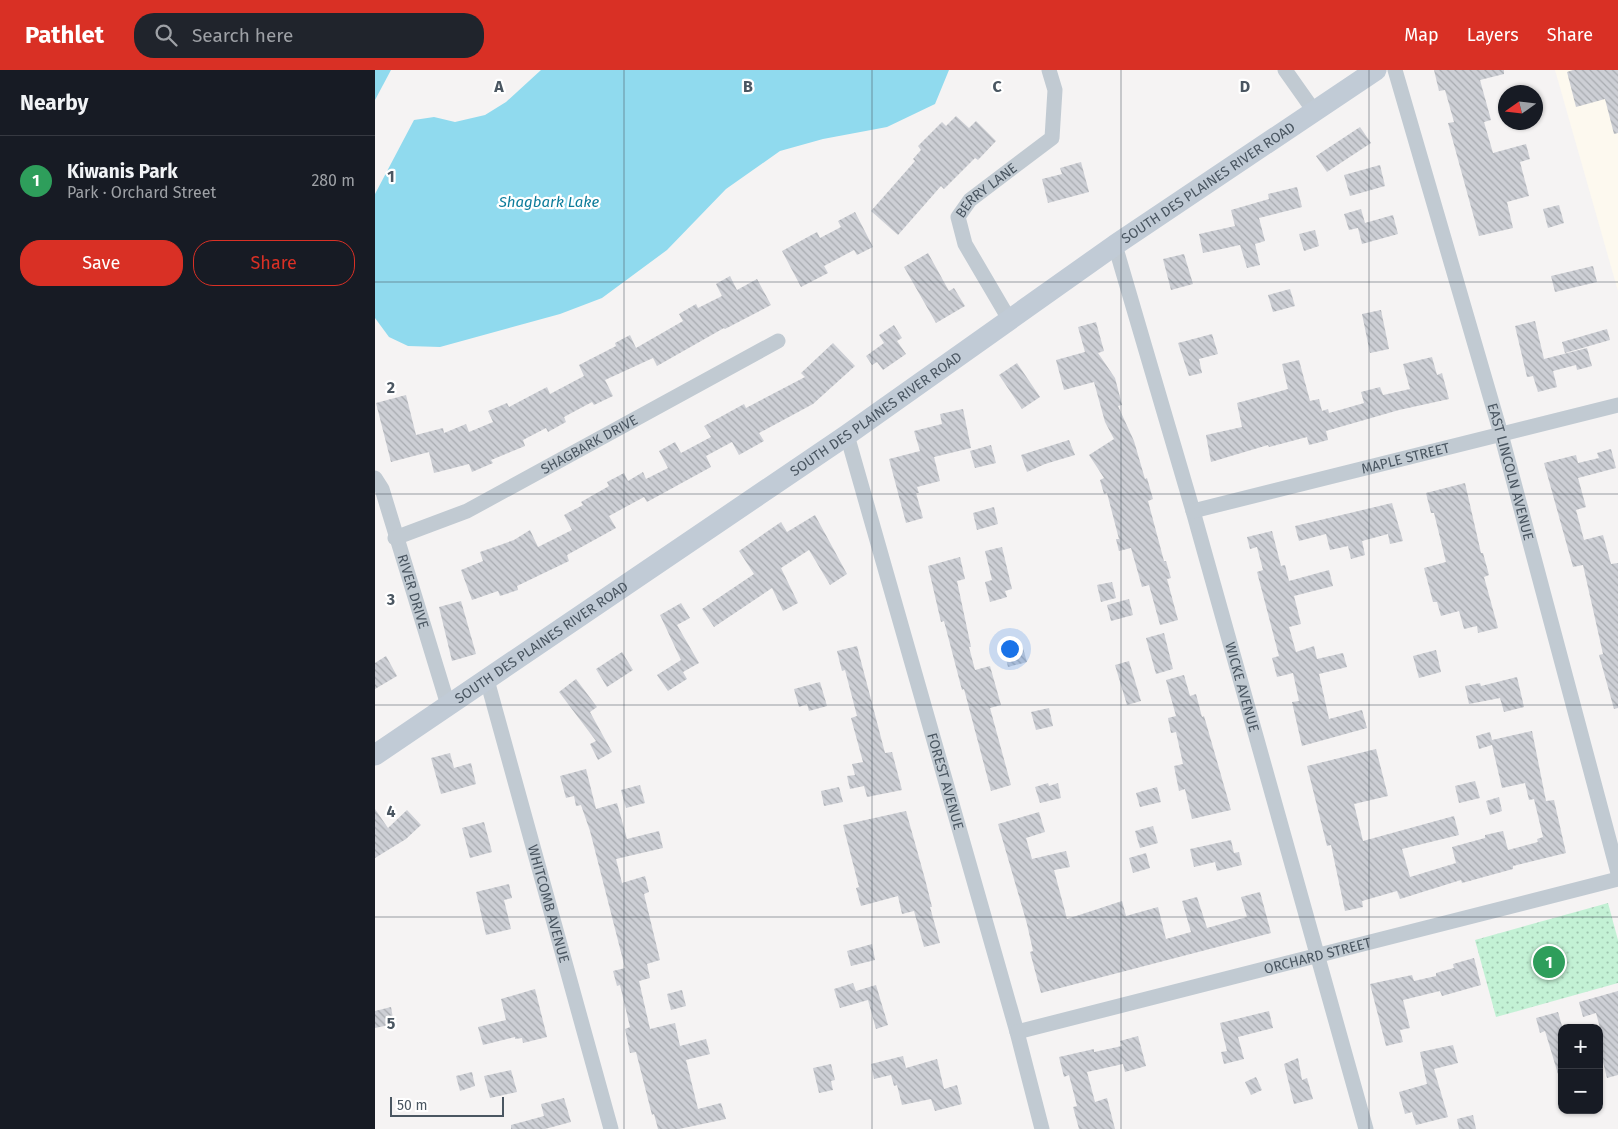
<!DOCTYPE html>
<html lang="en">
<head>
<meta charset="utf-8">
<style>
	:root { --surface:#171b24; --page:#20242c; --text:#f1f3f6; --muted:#9ea1a6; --line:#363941; --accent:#d93025 }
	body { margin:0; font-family:"Fira Sans",sans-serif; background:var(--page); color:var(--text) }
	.controls { position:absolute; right:15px; bottom:15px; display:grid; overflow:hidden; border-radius:10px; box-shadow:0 1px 4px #0004 }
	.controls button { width:45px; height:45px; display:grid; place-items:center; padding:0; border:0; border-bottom:1px solid var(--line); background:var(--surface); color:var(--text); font:25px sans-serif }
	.compass { position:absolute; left:1123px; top:15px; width:45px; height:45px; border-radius:50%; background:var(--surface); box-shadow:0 1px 4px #0004; rotate:256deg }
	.scale { position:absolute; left:15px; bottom:12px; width:114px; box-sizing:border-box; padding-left:5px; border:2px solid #4a5661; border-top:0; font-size:14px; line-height:18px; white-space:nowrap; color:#4a5661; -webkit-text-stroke:4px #fff; paint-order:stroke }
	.you { position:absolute; left:634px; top:578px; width:18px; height:18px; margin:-12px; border:4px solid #fff; border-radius:50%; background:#1a73e8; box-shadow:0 0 0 8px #1a73e833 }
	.badge { display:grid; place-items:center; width:32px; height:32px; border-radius:50%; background:var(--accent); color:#fff; font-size:16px; font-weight:700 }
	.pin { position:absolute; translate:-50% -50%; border:2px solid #fff; box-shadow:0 1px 5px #0006 }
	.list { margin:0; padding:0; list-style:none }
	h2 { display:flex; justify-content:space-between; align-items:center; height:65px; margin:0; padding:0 20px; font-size:21px }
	h2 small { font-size:16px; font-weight:400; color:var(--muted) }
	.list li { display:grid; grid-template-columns:32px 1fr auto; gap:15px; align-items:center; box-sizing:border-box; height:90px; padding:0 20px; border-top:1px solid var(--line) }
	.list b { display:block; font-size:19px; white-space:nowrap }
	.list p { margin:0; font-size:16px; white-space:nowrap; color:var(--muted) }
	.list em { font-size:16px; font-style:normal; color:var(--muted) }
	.actions { display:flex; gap:10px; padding:15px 20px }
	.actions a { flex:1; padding:11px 0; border:1px solid var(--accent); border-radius:20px; text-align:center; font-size:18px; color:var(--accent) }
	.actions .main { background:var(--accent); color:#fff }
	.icon { flex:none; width:28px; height:28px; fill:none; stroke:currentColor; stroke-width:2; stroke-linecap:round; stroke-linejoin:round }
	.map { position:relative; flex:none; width:1243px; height:1059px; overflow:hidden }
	header { display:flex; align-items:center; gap:30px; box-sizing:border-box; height:70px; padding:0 25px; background:var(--accent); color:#fff }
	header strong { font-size:24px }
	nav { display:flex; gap:28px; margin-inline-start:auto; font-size:18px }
	.search { width:350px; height:45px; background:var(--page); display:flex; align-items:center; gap:12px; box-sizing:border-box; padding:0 18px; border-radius:20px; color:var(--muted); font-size:19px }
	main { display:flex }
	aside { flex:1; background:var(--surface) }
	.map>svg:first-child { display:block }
	.commercial { fill:#fdf9ef }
	.grass { fill:url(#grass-dots) }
	.water { fill:#90daee }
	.building { fill:url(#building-back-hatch) }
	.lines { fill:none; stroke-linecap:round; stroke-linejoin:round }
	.minor { stroke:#c1cad2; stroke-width:15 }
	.secondary { stroke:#c1cbd6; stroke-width:21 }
	.grid { fill:none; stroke:#4a5661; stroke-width:1; stroke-opacity:0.55 }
	.labels { text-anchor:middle; stroke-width:4.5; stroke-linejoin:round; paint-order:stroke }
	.street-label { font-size:14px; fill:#4a5661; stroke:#fff }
	.water-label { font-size:15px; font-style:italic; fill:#0c7c9b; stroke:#fff }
	.grid-label { font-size:16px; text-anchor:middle; font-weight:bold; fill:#4a5661; stroke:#fff; stroke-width:4.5; stroke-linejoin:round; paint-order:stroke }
</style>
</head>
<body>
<header>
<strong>Pathlet</strong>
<div class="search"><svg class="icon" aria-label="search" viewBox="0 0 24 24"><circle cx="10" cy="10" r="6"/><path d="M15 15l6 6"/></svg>Search here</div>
<nav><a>Map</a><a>Layers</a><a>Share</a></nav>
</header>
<main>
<aside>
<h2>Nearby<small></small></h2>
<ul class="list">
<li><span class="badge" style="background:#2e9e5b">1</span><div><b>Kiwanis Park</b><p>Park · Orchard Street</p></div><em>280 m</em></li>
</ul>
<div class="actions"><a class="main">Save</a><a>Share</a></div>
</aside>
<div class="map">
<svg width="1243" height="1059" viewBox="0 0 1243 1059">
	<defs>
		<pattern id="grass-dots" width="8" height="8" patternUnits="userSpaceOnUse" patternTransform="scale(1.25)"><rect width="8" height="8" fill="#c3f1d5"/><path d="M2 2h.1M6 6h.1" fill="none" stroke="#a0c6b0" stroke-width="1.8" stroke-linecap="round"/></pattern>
		<pattern id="building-back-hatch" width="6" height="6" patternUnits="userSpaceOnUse" patternTransform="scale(1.25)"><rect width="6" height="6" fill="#cdcfd5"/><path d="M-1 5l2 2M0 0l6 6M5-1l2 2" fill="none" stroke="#a8abb0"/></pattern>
	</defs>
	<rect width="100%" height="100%" fill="#f5f3f3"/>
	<path class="commercial" d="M1180 0H1243V221Z"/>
	<path class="grass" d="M1233 833 1243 870V913L1121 947 1100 870Z"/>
	<g class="water">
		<path d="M0 0H16L0 30Z"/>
		<path d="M166 0H574L560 34 512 57 448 69 405 81 351 119 292 180 227 228 185 244 65 277 33 276 14 267 0 248V124L39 50 59 47 80 52 110 45 131 32Z"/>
	</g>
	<g class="building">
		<path d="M1059 0H1129V4L1105 10 1116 50 1109 52 1118 83 1151 74 1155 89 1145 92 1154 126 1132 132 1138 158 1104 166 1073 53 1079 52 1070 20 1064 21Z"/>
		<path d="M1198 0H1243V63L1239 64 1230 29 1201 37 1192 2Z"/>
		<path d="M581 46 594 58 601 51 621 71 603 90 600 88 569 119 566 116 523 165 496 141 540 91 538 89 546 80 543 76 567 52 571 56Z"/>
		<path d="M985 57 996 73 952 102 941 86Z"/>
		<path d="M706 92 714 122 673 133 667 109 687 104 685 98Z"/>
		<path d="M1005 95 1010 116 975 126 969 105Z"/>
		<path d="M922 117 927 137 884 148 890 171 880 174 885 195 872 198 865 175 828 183 824 164 860 156 856 140 894 129 893 124Z"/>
		<path d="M1184 135 1189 153 1173 158 1168 139Z"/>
		<path d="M986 139 990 153 1018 145 1023 164 987 174 983 158 974 160 969 144Z"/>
		<path d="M480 142 498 177 482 185 479 180 449 196 453 203 426 217 407 181 442 162 445 168 466 157 463 151Z"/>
		<path d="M940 160 944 176 929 181 924 164Z"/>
		<path d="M553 183 574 221 579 218 590 236 561 253 529 197Z"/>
		<path d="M809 184 818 214 796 220 788 189Z"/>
		<path d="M1218 196 1222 212 1180 222 1176 206Z"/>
		<path d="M355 206 362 220 382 209 396 235 350 259 349 258 282 296 278 288 230 310 238 326 219 335 217 332 189 347 191 352 173 362 171 358 148 370 150 376 116 390 118 393 97 402 94 394 59 403 54 382 16 392 1 333 31 325 41 365 68 358 69 363 91 354 94 362 118 352 113 341 132 333 134 337 172 317 175 324 209 306 204 295 241 276 240 273 255 265 261 278 308 251 304 244 321 234 323 238 347 226 341 214Z"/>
		<path d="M915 219 920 236 898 242 893 225Z"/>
		<path d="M1006 240 1014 279 995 283 987 244Z"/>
		<path d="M1160 251 1169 289 1212 278 1217 296 1202 300 1201 295 1178 301 1182 317 1163 322 1158 306 1152 307 1140 256Z"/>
		<path d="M721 252 729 281 723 283 740 308 747 335 743 336 759 371 770 409 772 408 778 429 773 431 789 491H791L796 508 792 509 803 550 785 555 774 515 767 517 756 478 744 481 741 469H744L732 423 729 424 725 410 729 408 714 385 739 369 730 352 719 312 689 320 681 290 710 282 703 257Z"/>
		<path d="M519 255 527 268 522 271 531 284 508 300 502 292 497 295 491 286 509 273 504 265Z"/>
		<path d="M1232 259 1235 270 1190 283 1187 272Z"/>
		<path d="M837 264 843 284 824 289 827 303 814 306 803 273Z"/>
		<path d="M458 273 480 296 438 334 384 363 389 371 364 385 357 372 331 386 336 397 272 432 269 427 234 446 241 458 192 485 194 491 142 516 143 520 125 526 123 521 97 530 86 500 108 491 105 482 139 470 155 460 163 477 197 460 189 445 208 435 206 432 234 416 232 412 249 403 253 411 268 402 271 409 293 398 284 381 300 372 306 383 336 367 329 356 369 334 371 338 430 307 426 303Z"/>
		<path d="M1057 287 1062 305 1067 303 1074 329 1024 340 951 361 953 370 934 375 932 367 894 377 893 375 836 392 831 365 867 357 862 333 913 319 907 294 924 290 935 331 944 329 947 341 953 339 954 343 989 333 986 322 1005 317 1008 325 1035 319 1028 294Z"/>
		<path d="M642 293 665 327 647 339 624 305Z"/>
		<path d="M588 339 596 378 559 387 565 411 542 417 544 423H541L548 448 531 453 514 389 545 381 539 361 567 354 565 344Z"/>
		<path d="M694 370 700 385 670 394 652 402 646 385Z"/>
		<path d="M616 375 621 393 600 398 595 381Z"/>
		<path d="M1236 379 1241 398 1203 408 1211 437 1201 440 1209 470 1228 465 1236 494 1243 493V638L1239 639 1224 585 1228 584 1208 495 1198 497 1169 393 1201 385 1203 393 1224 388 1222 383Z"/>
		<path d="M1090 413 1106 483H1108L1114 505 1109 507 1123 558 1103 563 1102 556 1089 559 1084 541 1066 546 1062 532H1058L1049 498 1071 492 1059 443H1056L1051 423Z"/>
		<path d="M1017 433 1028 471 1015 474 1013 464 987 471 990 485 976 489 973 476 955 480 951 464 924 471 920 456Z"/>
		<path d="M619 437 623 454 602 460 598 443Z"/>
		<path d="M440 445 472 504 455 515 434 480 406 498 423 533 408 541 397 518 339 557 327 539 379 504 364 481 406 452 412 462Z"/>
		<path d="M897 461 906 496 910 495 914 511 954 500 958 516 919 526 926 554 914 557 921 582 939 576 942 589 968 583 972 597 944 604 954 649 987 640 992 658 927 676 917 632 924 631 918 603 902 607 897 588 904 586 882 502 888 500 882 477 875 479 872 467Z"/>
		<path d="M627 477 637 519 630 521 632 527 615 532 610 512 617 510 610 481Z"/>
		<path d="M585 487 590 509 582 511 596 577H594L600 600 615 596 626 635 615 638 636 715 616 721 589 619 587 620 569 551 566 552 553 496Z"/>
		<path d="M737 512 741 528 726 532 722 515Z"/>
		<path d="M754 529 758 545 736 551 732 535Z"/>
		<path d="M86 531 101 584 77 591 64 537Z"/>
		<path d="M306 533 315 548 302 555 324 593 308 602 312 609 293 621 282 605 306 590 285 545Z"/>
		<path d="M789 563 798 599 781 604 771 568Z"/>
		<path d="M647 575 652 592 633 597 629 580Z"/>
		<path d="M482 576 510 683 517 682 527 720 492 727 489 716 475 719 472 706 480 705 477 694 488 692 476 648 482 646 470 600 467 601 462 581Z"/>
		<path d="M1061 580 1066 602 1044 608 1038 586Z"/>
		<path d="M247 582 258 600 232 617 221 599Z"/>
		<path d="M11 586 22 606 0 619V593Z"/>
		<path d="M754 591 766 631 752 635 740 595Z"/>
		<path d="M809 605 815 626 821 624 827 647 829 646 856 740 817 749 810 719 804 721 799 696 808 694 801 662 796 663 793 648 801 646 791 610Z"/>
		<path d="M1142 607 1149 637 1129 642 1125 628 1094 634 1090 616 1105 613 1106 616Z"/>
		<path d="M201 609 222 637 215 642 237 682 223 690 215 674 221 671 184 622Z"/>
		<path d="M445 612 452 636 434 641 432 634 424 637 419 619Z"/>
		<path d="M674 638 678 656 661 660 656 642Z"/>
		<path d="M1157 661 1171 731 1179 730 1191 783 1138 796V799L1087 813 1086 810 1025 829 1022 821 987 831 988 837 970 841 956 775 952 776 932 696 1001 679 1013 726 979 734 988 771 1079 746 1084 765 1027 779 1035 807 1081 793 1077 777 1110 768V765L1128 761 1133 780 1163 772 1162 769 1168 767 1159 729 1154 730 1150 713 1127 718 1117 675 1104 679 1101 666 1115 662 1117 670Z"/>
		<path d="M75 683 79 698 96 693 101 714 66 724 56 688Z"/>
		<path d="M211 699 221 739 242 733 252 769 284 761 288 778 241 789 247 813 270 806 274 822 269 824 285 890 272 894 275 908 264 911 275 959 300 953 305 976 331 969 335 984 311 990 323 1039 346 1033 351 1049 304 1059H283L279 1044 277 1045 261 982 255 983 250 959 255 957 245 915 242 916 238 901 250 898 215 761 206 735 201 736 199 726 191 728 185 706Z"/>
		<path d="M1100 711 1105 728 1084 733 1080 716Z"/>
		<path d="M673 713 674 716 683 713 686 728 665 733 660 717Z"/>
		<path d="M265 715 270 733 251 738 246 720Z"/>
		<path d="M464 717 468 732 449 736 446 721Z"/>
		<path d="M782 717 786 732 765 737 761 723Z"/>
		<path d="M1124 727 1127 741 1115 745 1111 731Z"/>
		<path d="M0 739 13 758 32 740 46 755 31 769 0 788Z"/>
		<path d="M531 741 550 809 557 837H555L565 873 549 877 539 841 527 844 523 826 486 836 481 818 484 817 468 755Z"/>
		<path d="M664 742 670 762 651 768 657 789 691 781 695 797 679 800 692 849 747 831 751 846 783 837 791 869 816 862 807 831 822 827 832 858 872 847 866 827 885 822 896 863 666 923 655 882 658 881 652 854 623 754Z"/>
		<path d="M109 752 117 782 95 788 87 758Z"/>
		<path d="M778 756 783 773 765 778 760 761Z"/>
		<path d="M856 770 859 783 864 782 867 795 842 801 840 792 819 797 815 779Z"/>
		<path d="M771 783 775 798 758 803 754 788Z"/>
		<path d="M134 814 137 828 129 830 136 859 111 865 101 822Z"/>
		<path d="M497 874 500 890 476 896 472 881Z"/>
		<path d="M1099 888 1106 915 1067 926 1065 921 1028 930 1035 958 1025 960 1028 972 1011 976 995 914 1037 905 1039 911 1061 906V903L1079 898 1078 894Z"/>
		<path d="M478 913 481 921 501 915 513 955 501 959 493 930 465 938 459 919Z"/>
		<path d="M160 919 172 967 148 973 147 968 140 969V967L108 975 103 957 131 950 126 929Z"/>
		<path d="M307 920 311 936 296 940 292 924Z"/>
		<path d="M1243 921V1005L1232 1008 1224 976V969H1228L1221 943 1208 947 1204 932Z"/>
		<path d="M16 937 19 954 0 958V941Z"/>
		<path d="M894 941 898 958 863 967 869 989 849 994 846 982 852 981 845 953Z"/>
		<path d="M1183 942 1187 956V1003L1183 1004 1170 961 1165 963 1161 948Z"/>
		<path d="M763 966 771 996 750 1002 748 994 712 1002 720 1032 732 1028 740 1059H704L698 1037 702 1036 694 1005 689 1007 684 987 719 979V982L747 976 745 971Z"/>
		<path d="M1078 975 1083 993 1059 999 1073 1047 1041 1055 1037 1042 1030 1044 1024 1022 1052 1014 1045 982Z"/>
		<path d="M528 986 531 998 562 989 569 1019 582 1015 587 1034 560 1041 556 1029 527 1035 522 1015 519 1016 516 1005 499 1009 496 994Z"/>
		<path d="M923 988 927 1010 932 1008 938 1029 919 1034 909 994Z"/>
		<path d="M456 994 460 1010 456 1011 458 1020 444 1023 438 998Z"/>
		<path d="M136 1000 142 1022 115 1028 109 1006Z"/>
		<path d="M97 1002 100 1016 85 1021 81 1006Z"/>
		<path d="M881 1007 887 1020 876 1025 870 1012Z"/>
		<path d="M189 1028 196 1052 170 1059H136V1055L169 1046 166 1034Z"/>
		<path d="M1098 1045 1101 1059H1084L1082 1049Z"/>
	</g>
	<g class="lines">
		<g class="minor">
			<path d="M910 0 939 41"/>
			<path id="s1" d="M1020 0 1126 364 1243 803"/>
			<path id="s2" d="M740 175 818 441 991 1059"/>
			<path id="s3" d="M634 249 590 174 583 147 595 130 677 68 680 20 674 0"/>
			<path id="s4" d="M472 365 642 962 667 1059"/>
			<path id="s5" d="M0 408 7 419 73 635"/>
			<path id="s6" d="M818 441 1243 335"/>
			<path id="s7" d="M20 468 92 441 403 271"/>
			<path id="s8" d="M112 610 236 1059"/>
			<path id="s9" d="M642 962 1243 809"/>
		</g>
		<path class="secondary" id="s10" d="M0 685 472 365 740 175 1001 0"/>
	</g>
	<path class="grid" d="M249 0V1059M497 0V1059M746 0V1059M994 0V1059M0 212H1243M0 424H1243M0 635H1243M0 847H1243"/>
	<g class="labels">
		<g class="street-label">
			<text dy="5" stroke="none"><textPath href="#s10" startOffset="1011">SOUTH DES PLAINES RIVER ROAD</textPath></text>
			<text dy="5" stroke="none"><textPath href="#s3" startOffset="154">BERRY LANE</textPath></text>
			<text dy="5" stroke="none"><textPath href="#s10" startOffset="606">SOUTH DES PLAINES RIVER ROAD</textPath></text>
			<text dy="5" stroke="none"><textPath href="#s7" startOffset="216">SHAGBARK DRIVE</textPath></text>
			<text dy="5" stroke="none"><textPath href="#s6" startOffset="219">MAPLE STREET</textPath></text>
			<text dy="5" stroke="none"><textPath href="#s1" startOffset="418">EAST LINCOLN AVENUE</textPath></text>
			<text dy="5" stroke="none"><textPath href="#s5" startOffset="120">RIVER DRIVE</textPath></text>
			<text dy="5" stroke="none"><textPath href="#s10" startOffset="201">SOUTH DES PLAINES RIVER ROAD</textPath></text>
			<text dy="5" stroke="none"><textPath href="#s2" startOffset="460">WICKE AVENUE</textPath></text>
			<text dy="5" stroke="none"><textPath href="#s4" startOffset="360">FOREST AVENUE</textPath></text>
			<text dy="5" stroke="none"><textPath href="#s8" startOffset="232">WHITCOMB AVENUE</textPath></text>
			<text dy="5" stroke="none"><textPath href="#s9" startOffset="310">ORCHARD STREET</textPath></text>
		</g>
		<g class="water-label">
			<text x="174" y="137">Shagbark Lake</text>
		</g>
	</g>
	<g class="grid-label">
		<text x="124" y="22">A</text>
		<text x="373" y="22">B</text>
		<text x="622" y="22">C</text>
		<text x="870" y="22">D</text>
		<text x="16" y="112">1</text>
		<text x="16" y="323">2</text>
		<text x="16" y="535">3</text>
		<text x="16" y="747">4</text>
		<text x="16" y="959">5</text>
	</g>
</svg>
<div class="controls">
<button>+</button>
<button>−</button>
</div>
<svg class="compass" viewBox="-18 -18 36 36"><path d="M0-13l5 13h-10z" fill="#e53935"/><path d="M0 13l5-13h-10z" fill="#9ea1a6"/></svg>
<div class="scale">50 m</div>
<div class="you"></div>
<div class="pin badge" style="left:1174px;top:892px;background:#2e9e5b">1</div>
</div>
</main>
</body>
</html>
